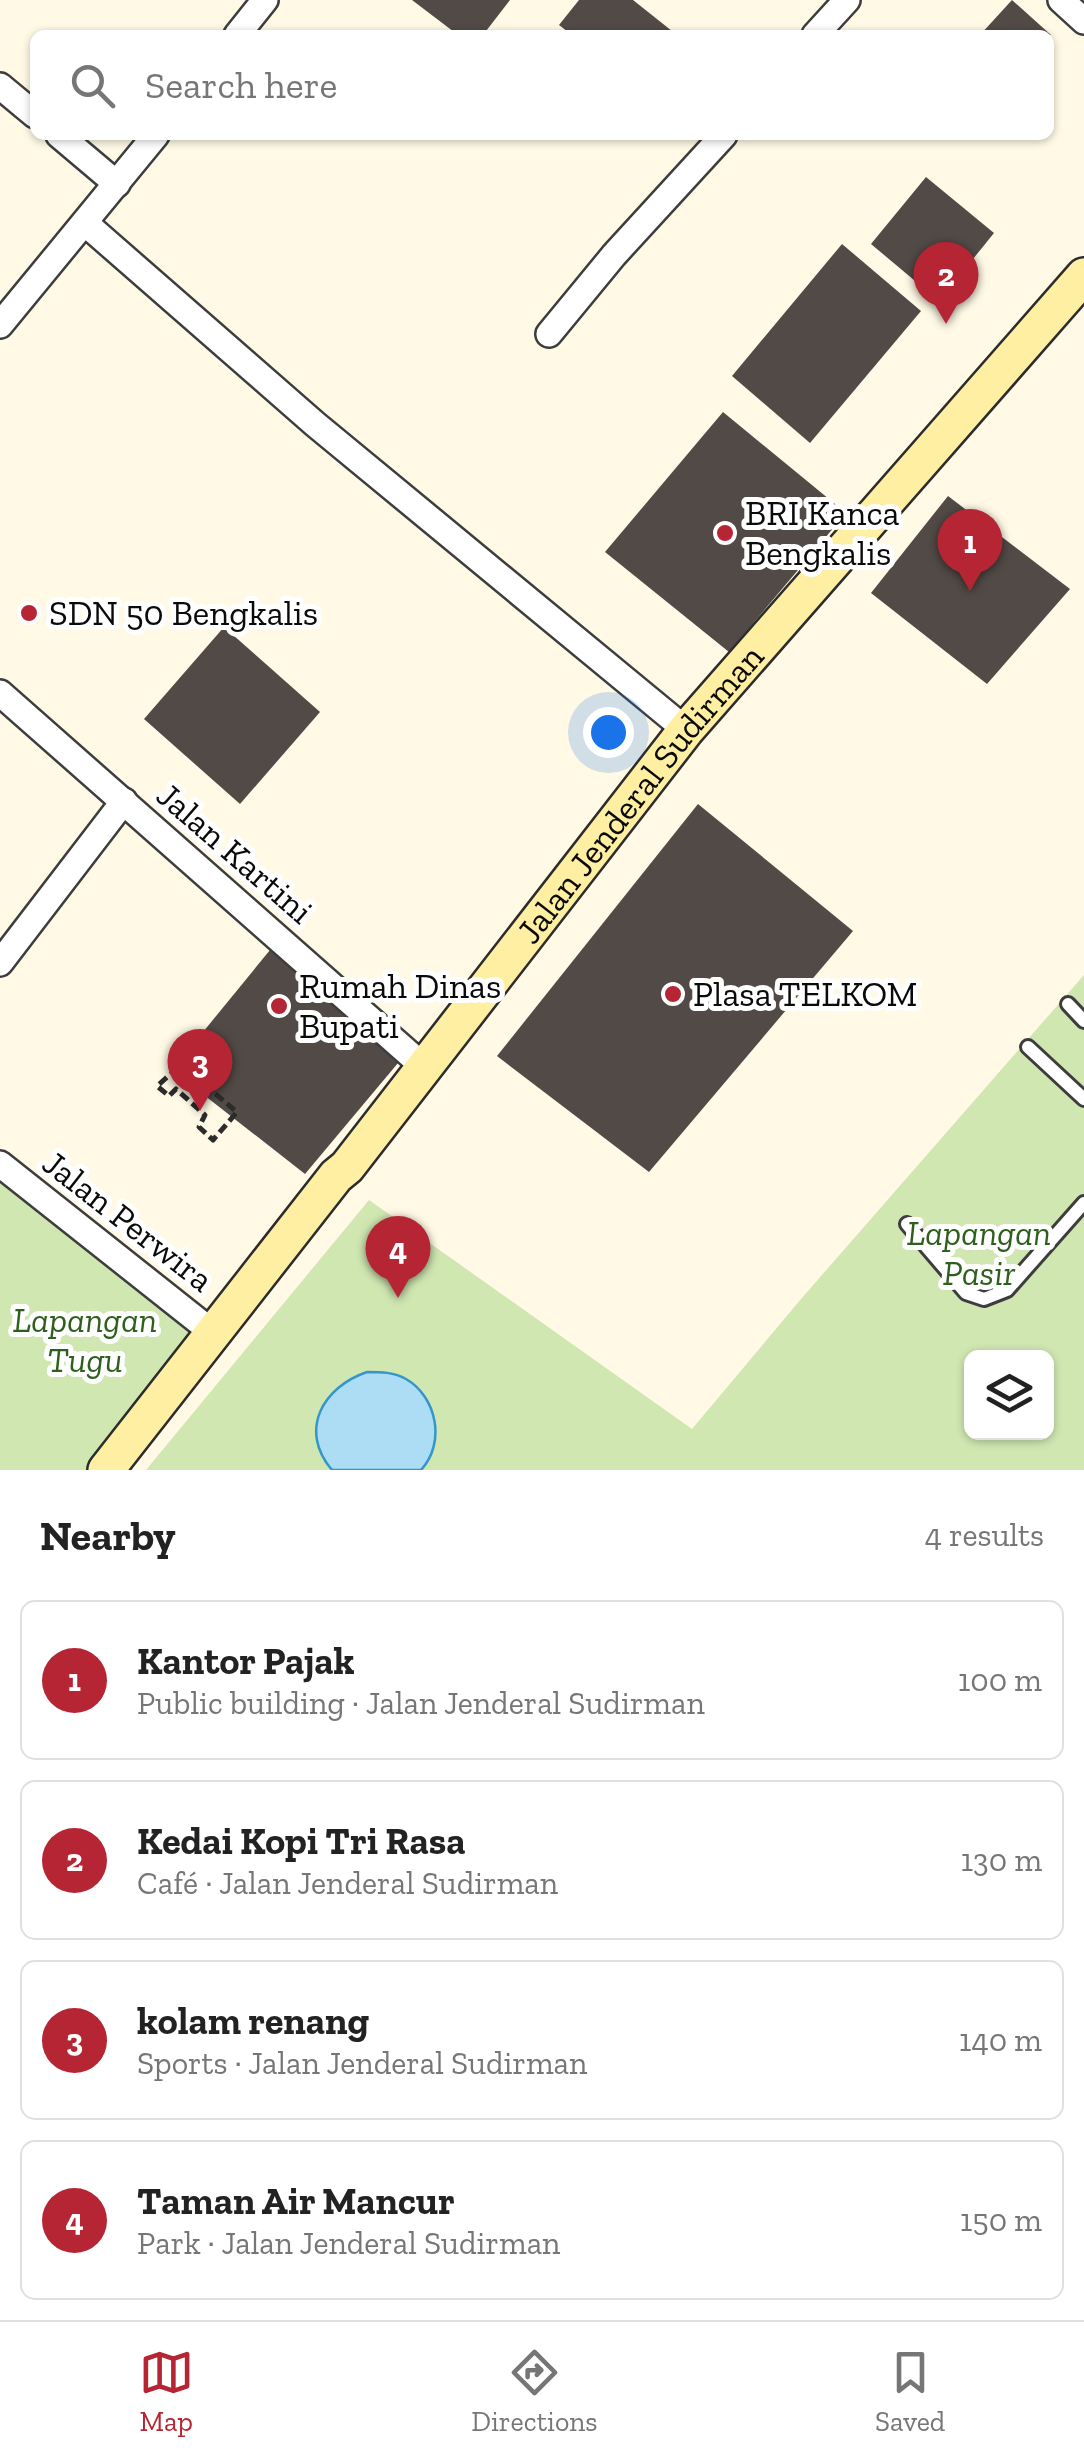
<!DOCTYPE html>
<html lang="en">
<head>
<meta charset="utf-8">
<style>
	:root { --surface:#fff; --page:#f2f2f2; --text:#222; --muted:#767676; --line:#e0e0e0; --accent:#b62534 }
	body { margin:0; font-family:"Zilla Slab",serif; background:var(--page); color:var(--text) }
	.controls { position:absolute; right:30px; bottom:30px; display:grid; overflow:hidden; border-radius:15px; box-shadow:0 2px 8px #0004 }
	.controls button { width:90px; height:90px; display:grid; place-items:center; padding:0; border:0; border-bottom:2px solid var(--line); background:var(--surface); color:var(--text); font:50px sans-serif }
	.you { position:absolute; left:608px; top:732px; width:35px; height:35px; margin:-25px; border:8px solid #fff; border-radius:50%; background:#1a73e8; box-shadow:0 0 0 15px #1a73e833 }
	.badge { display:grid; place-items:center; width:65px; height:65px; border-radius:50%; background:var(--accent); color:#fff; font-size:32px; font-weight:700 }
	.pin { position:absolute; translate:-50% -82px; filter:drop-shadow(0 2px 5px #0008) }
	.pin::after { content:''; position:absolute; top:52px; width:35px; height:30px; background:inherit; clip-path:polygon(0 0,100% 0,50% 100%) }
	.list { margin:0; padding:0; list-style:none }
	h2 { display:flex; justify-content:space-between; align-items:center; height:130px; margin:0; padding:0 40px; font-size:42px }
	h2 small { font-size:32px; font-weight:400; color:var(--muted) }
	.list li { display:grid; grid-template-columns:65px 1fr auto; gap:30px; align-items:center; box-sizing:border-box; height:160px; margin:0 20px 20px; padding:0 20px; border:2px solid var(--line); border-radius:15px }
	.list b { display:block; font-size:38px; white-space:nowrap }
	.list p { margin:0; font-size:32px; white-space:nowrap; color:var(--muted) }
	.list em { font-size:32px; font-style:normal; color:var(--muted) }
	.icon { flex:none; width:55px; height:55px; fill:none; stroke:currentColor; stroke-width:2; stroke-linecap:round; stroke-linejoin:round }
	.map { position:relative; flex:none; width:1084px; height:1470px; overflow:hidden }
	.search { position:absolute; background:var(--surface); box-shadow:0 2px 8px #0004; left:30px; right:30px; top:30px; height:110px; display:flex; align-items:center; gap:25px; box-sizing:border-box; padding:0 35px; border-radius:15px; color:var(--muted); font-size:38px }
	.sheet { height:850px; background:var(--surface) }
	nav { display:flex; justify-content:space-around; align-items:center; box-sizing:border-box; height:140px; border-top:2px solid var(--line); background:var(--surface); font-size:28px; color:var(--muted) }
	nav a { display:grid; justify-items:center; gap:5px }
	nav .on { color:var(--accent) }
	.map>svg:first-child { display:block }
	.green { fill:#d0e7b2; fill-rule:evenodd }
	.water { fill:#acddf5; stroke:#3596ca; stroke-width:2.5 }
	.building { fill:#524a46 }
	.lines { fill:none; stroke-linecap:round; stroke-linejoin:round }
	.lane-casing { stroke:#3d3d3d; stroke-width:18 }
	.street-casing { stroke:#3d3d3d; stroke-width:30 }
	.secondary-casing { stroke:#2c2c2c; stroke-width:40 }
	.path { stroke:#2c2c2c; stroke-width:5; stroke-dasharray:10 5; stroke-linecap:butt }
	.lane { stroke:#fff; stroke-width:12 }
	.street { stroke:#fff; stroke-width:25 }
	.secondary { stroke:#feefa2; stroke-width:35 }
	.poi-dot { fill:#b62534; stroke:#fff; stroke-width:4 }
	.labels { text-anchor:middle; stroke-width:10; stroke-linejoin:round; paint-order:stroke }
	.poi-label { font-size:35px; fill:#0a0a0a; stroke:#fff; text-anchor:start }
	.street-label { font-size:35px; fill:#0a0a0a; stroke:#fff }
	.park-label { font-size:35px; font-style:italic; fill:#2e5f1c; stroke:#fff }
</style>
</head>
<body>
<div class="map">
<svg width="1084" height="1470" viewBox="0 0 1084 1470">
	<rect width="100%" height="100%" fill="#fff9e6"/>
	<g class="green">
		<path d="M1084 975V1470H146L369 1200 692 1429 801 1299ZM972 1358H1046V1432H972Z"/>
		<path d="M0 1169 211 1326 91 1470H0Z"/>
	</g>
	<path class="water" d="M367 1372C381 1372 394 1372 406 1379 437 1397 446 1443 421 1470H332C298 1430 323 1387 367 1372Z"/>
	<g class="building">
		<path d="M412 0H510L483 35H458Z"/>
		<path d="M579 0H633L677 35H572L559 25Z"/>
		<path d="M1012 0 1051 35H980Z"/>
		<path d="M926 177 994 233 939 301 871 244Z"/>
		<path d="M842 244 921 311 810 443 732 376Z"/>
		<path d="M723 412 846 513 729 652 605 552Z"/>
		<path d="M948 496 1070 589 987 684 871 593Z"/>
		<path d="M224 627 320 712 240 804 144 719Z"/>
		<path d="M698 804 853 931 649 1172 497 1056Z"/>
		<path d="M270 950 398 1063 305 1174 172 1070Z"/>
	</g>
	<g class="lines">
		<g class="lane-casing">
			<g id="lane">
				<path d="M1068 1004 1084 1021"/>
				<path d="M1028 1047 1084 1099"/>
				<path d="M907 1224 966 1293 984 1299 1007 1290 1084 1203"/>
			</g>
		</g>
		<g class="street-casing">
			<g id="street">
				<path d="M1061 0 1084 21"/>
				<path d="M237 35 265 0"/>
				<path d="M815 35 847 0"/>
				<path d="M0 86 35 115"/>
				<path d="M59 135 117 184"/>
				<path d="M85 223 315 424 686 730"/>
				<path d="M0 325 156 135"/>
				<path d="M549 334 614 255 724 135"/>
				<path d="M0 693 423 1066"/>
				<path d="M0 963 124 801"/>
				<path d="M0 1164 212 1332"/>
			</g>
		</g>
		<g class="secondary-casing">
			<g id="secondary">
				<path id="s1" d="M106 1470 336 1176 347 1167 686 730 1084 276"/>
			</g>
		</g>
		<path class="path" d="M181 1065 237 1112 213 1140 199 1127 205 1115 176 1089 169 1096 157 1086Z"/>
		<use href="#lane" class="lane"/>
		<use href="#street" class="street"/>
		<use href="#secondary" class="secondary"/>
	</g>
	<g class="poi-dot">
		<circle cx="725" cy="533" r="10"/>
		<circle cx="29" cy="613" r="10"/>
		<circle cx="673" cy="994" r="10"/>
		<circle cx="279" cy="1006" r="10"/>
	</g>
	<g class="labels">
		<g class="poi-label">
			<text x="745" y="525">BRI Kanca<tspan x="745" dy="40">Bengkalis</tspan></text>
			<text x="49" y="625">SDN 50 Bengkalis</text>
			<text x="299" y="998">Rumah Dinas<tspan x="299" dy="40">Bupati</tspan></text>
			<text x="693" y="1006">Plasa TELKOM</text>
		</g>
		<g class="street-label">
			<text dy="12" stroke="none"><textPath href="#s1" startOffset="862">Jalan Jenderal Sudirman</textPath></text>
			<text transform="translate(235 853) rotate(41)" y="12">Jalan Kartini</text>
			<text transform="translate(128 1221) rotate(38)" y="12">Jalan Perwira</text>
		</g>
		<g class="park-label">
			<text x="979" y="1245">Lapangan<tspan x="979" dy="40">Pasir</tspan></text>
			<text x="85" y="1332">Lapangan<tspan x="85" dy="40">Tugu</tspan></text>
		</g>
	</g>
</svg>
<div class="controls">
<button><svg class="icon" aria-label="layers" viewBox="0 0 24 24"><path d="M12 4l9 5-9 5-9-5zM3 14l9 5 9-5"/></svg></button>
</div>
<div class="you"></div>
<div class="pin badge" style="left:970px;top:591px">1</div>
<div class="pin badge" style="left:946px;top:324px">2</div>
<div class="pin badge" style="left:200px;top:1111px">3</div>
<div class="pin badge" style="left:398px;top:1298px">4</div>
<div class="search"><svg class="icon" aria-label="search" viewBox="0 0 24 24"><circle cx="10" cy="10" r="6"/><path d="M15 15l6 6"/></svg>Search here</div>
</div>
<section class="sheet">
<h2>Nearby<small>4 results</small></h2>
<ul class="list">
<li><span class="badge">1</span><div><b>Kantor Pajak</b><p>Public building · Jalan Jenderal Sudirman</p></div><em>100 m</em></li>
<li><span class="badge">2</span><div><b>Kedai Kopi Tri Rasa</b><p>Café · Jalan Jenderal Sudirman</p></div><em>130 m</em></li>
<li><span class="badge">3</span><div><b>kolam renang</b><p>Sports · Jalan Jenderal Sudirman</p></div><em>140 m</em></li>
<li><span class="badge">4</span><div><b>Taman Air Mancur</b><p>Park · Jalan Jenderal Sudirman</p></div><em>150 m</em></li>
</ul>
</section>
<nav>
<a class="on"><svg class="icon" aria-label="map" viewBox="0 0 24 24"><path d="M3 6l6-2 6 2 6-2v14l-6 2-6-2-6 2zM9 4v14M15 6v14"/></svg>Map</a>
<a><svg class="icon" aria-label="directions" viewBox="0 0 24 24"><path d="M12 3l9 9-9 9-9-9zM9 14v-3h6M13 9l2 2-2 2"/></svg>Directions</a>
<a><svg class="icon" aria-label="saved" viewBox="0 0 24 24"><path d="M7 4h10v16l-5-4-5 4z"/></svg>Saved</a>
</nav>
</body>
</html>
